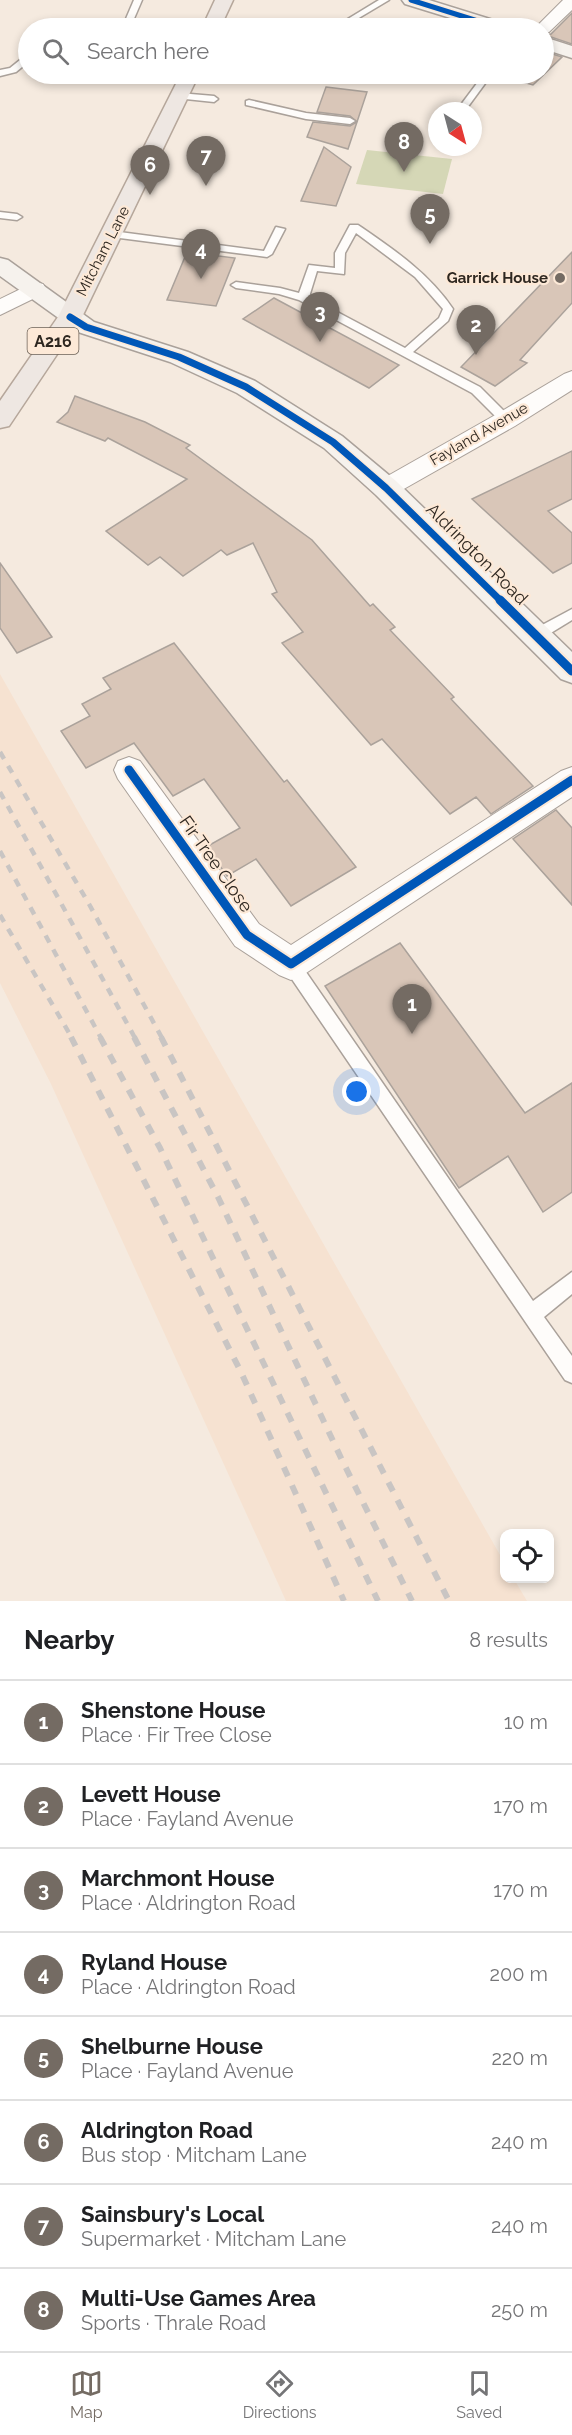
<!DOCTYPE html>
<html lang="en">
<head>
<meta charset="utf-8">
<style>
	:root { --surface:#fff; --page:#f6f6f6; --text:#202124; --muted:#757577; --line:#e0e0e0; --accent:#746b63 }
	body { margin:0; font-family:Raleway,sans-serif; background:var(--page); color:var(--text) }
	.controls { position:absolute; right:18px; bottom:18px; display:grid; overflow:hidden; border-radius:12px; box-shadow:0 3px 9px #0003 }
	.controls button { width:54px; height:54px; display:grid; place-items:center; padding:0; border:0; border-bottom:2px solid var(--line); background:var(--surface); color:var(--text); font:30px sans-serif }
	.compass { position:absolute; left:428px; top:102px; width:54px; height:54px; border-radius:50%; background:var(--surface); box-shadow:0 3px 9px #0003; rotate:144deg }
	.you { position:absolute; left:357px; top:1092px; width:21px; height:21px; margin:-15px; border:4px solid #fff; border-radius:50%; background:#1a73e8; box-shadow:0 0 0 9px #1a73e833 }
	.badge { display:grid; place-items:center; width:39px; height:39px; border-radius:50%; background:var(--accent); color:#fff; font-size:20px; font-weight:700 }
	.pin { position:absolute; translate:-50% -50px; filter:drop-shadow(0 2px 3px #0008) }
	.pin::after { content:''; position:absolute; top:32px; width:21px; height:18px; background:inherit; clip-path:polygon(0 0,100% 0,50% 100%) }
	.list { margin:0; padding:0; list-style:none }
	h2 { display:flex; justify-content:space-between; align-items:center; height:78px; margin:0; padding:0 24px; font-size:26px }
	h2 small { font-size:20px; font-weight:400; color:var(--muted) }
	.list li { display:grid; grid-template-columns:39px 1fr auto; gap:18px; align-items:center; box-sizing:border-box; height:84px; padding:0 24px; border-top:2px solid var(--line) }
	.list b { display:block; font-size:22px; white-space:nowrap }
	.list p { margin:0; font-size:20px; white-space:nowrap; color:var(--muted) }
	.list em { font-size:20px; font-style:normal; color:var(--muted) }
	.icon { flex:none; width:33px; height:33px; fill:none; stroke:currentColor; stroke-width:2; stroke-linecap:round; stroke-linejoin:round }
	.map { position:relative; flex:none; width:572px; height:1601px; overflow:hidden }
	.search { position:absolute; background:var(--surface); box-shadow:0 3px 9px #0003; left:18px; right:18px; top:18px; height:66px; display:flex; align-items:center; gap:15px; box-sizing:border-box; padding:0 21px; border-radius:33px; color:var(--muted); font-size:22px }
	.sheet { height:750px; background:var(--surface) }
	nav { display:flex; justify-content:space-around; align-items:center; box-sizing:border-box; height:84px; border-top:2px solid var(--line); background:var(--surface); font-size:16px; color:var(--muted) }
	nav a { display:grid; justify-items:center; gap:3px }
	nav .on { color:var(--accent) }
	.map>svg:first-child { display:block }
	.built { fill:#f6e2d1 }
	.green { fill:#d5d7b6 }
	.building { fill:#d9c6b8; stroke:#aba29b; stroke-width:1.5 }
	.lines { fill:none; stroke-linecap:round; stroke-linejoin:round }
	.lane-casing { stroke:#aaa19a; stroke-width:3 }
	.street-casing { stroke:#aaa19a; stroke-width:2 }
	.secondary-casing { stroke:#aaa19a; stroke-width:3 }
	.primary-casing { stroke:#b6a79b; stroke-width:3 }
	.lane { fill:#fefcfa; fill-rule:evenodd }
	.street { fill:#fefcfa; fill-rule:evenodd }
	.secondary { fill:#f6f2ed; fill-rule:evenodd }
	.primary { fill:#eee7e2; fill-rule:evenodd }
	.rail-far1 { stroke:#c9c5c3; stroke-width:4.5; stroke-dasharray:8 8; stroke-linecap:butt }
	.rail { stroke:#c9c5c3; stroke-width:6; stroke-dasharray:10 10; stroke-linecap:butt }
	.cycleway-far2-casing { stroke:#fde9d7; stroke-width:8 }
	.cycleway-far1-casing { stroke:#fde9d7; stroke-width:10 }
	.cycleway-casing { stroke:#fde9d7; stroke-width:13 }
	.cycleway-far2 { stroke:#0057b8; stroke-width:5 }
	.cycleway-far1 { stroke:#0057b8; stroke-width:7 }
	.cycleway { stroke:#0057b8; stroke-width:9 }
	.poi-dot { fill:#746b63; stroke:#fde9d7; stroke-width:2 }
	.labels { text-anchor:middle; stroke-width:4.5; stroke-linejoin:round; paint-order:stroke }
	.far-street-label { font-size:15px; fill:#2e2720; stroke:#fde9d7 }
	.far-poi-label { font-size:15px; font-weight:bold; fill:#2e2720; stroke:#fde9d7; text-anchor:end }
	.shield { fill:#fde9d7; stroke:#6c6157; stroke-width:1.5 }
	.shield-label { font-size:16px; font-weight:bold; fill:#2e2720 }
	.street-label { font-size:18px; fill:#2e2720; stroke:#fde9d7 }
</style>
</head>
<body>
<div class="map">
<svg width="572" height="1601" viewBox="0 0 572 1601">
	<rect width="100%" height="100%" fill="#f5eadf"/>
	<path class="built" d="M0 674 504 1562V1578L514 1579 527 1601H286L51 1084 0 983Z"/>
	<path class="green" d="M367 150 452 159 443 194 356 184Z"/>
	<g class="building">
		<path d="M572 13V44L545 35 551 34Z"/>
		<path d="M543 51 562 57 533 85 494 74H543Z"/>
		<path d="M326 87 367 92 348 149 307 137 313 122 350 126 357 122 350 116 317 112Z"/>
		<path d="M324 147 351 167 336 206 301 201Z"/>
		<path d="M187 252 235 258 216 306 167 300Z"/>
		<path d="M572 252V303L520 360 527 363 495 386 461 367Z"/>
		<path d="M274 298 399 365 369 388 243 319Z"/>
		<path d="M75 396 145 422 190 445 186 448 312 540 370 606 373 604 395 627 390 630 454 697 451 699 533 786 491 814 476 797 450 814 382 739 371 745 282 643 303 632 272 594 277 592 253 543 227 555 221 550 183 576 160 557 148 565 106 531 187 479 108 438 105 441 57 422 68 412Z"/>
		<path d="M572 451V499L548 511 572 533V563L553 573 472 499Z"/>
		<path d="M0 563 52 637 17 653 0 628Z"/>
		<path d="M174 643 284 782 287 780 356 867 291 906 256 859 227 876 206 847 240 828 204 779 173 796 134 743 86 768 61 731 90 716 82 704 111 689 103 678Z"/>
		<path d="M556 810 572 828V905L513 839Z"/>
		<path d="M400 943 525 1113 572 1083V1192L543 1212 508 1156 459 1188 325 986Z"/>
	</g>
	<g class="lines">
		<g class="lane-casing">
			<g id="lane">
				<path d="M134 0H142L130 28H122Z"/>
				<path d="M379 0H389L342 28H333Z"/>
				<path d="M25 56H28V62L16 72 0 76V70L10 68Z"/>
				<path d="M484 74H492L467 108H461L460 106Z"/>
				<path d="M179 93 214 96 218 99 214 102 176 98V94Z"/>
				<path d="M249 100 306 113 350 118 355 121 350 124 306 119 246 105V101Z"/>
				<path d="M0 212 17 214 22 217 17 220 0 218Z"/>
				<path d="M350 225H358C393 249 429 273 453 309L448 321 413 352 480 387 510 417V423H502L472 393 299 300 279 294 236 288 231 285 236 282 280 288 299 293 309 265 335 268V253ZM356 233 415 277 443 309 439 318 405 348 309 297 317 271 344 274 345 253Z"/>
				<path d="M276 227 285 229 272 254 267 257 112 237 107 234 112 231 264 251Z"/>
				<path d="M572 609V620L541 639H531L529 635 531 631Z"/>
				<path d="M291 956 297 959 533 1301 572 1272V1294L544 1317 572 1356V1383L565 1380 285 969 283 964 285 959Z"/>
			</g>
		</g>
		<g class="street-casing">
			<g id="street">
				<path d="M563 0H572V10L549 32 544 33V28H535Z"/>
				<path d="M35 282 43 284 46 289 43 294 0 315V299Z"/>
				<path d="M572 371V390L515 426 395 494 386 497 377 494 373 488 377 482 497 414 564 374Z"/>
				<path d="M129 757 140 761 259 924 291 945 561 771 572 767V797L303 975 291 980 279 975 235 946 118 779 114 770 118 761Z"/>
			</g>
		</g>
		<g class="secondary-casing">
			<g id="secondary">
				<path d="M402 0H429L506 24 509 28H483L405 4Z"/>
				<path d="M544 37 572 46V58L544 49Z"/>
				<path d="M0 258 8 260 94 322 188 352 255 381 342 436 396 481 572 652V683L561 679 376 495 324 448 237 393 170 362 78 332 0 276Z"/>
			</g>
		</g>
		<g class="primary-casing">
			<g id="primary">
				<path d="M215 0H233L220 28H202Z"/>
				<path d="M181 74H199L82 317 9 426 0 428V401L58 317Z"/>
			</g>
		</g>
		<use href="#lane" class="lane"/>
		<use href="#street" class="street"/>
		<use href="#secondary" class="secondary"/>
		<use href="#primary" class="primary"/>
		<g class="rail-far1">
			<path d="M0 752 89 904 162 1038"/>
			<path d="M0 792 135 1038"/>
			<path d="M0 851 101 1038"/>
			<path d="M0 915 72 1038"/>
		</g>
		<g class="rail">
			<path d="M71 1037 241 1372 344 1601"/>
			<path d="M100 1037 160 1148 378 1601"/>
			<path d="M134 1037 218 1197 342 1460 412 1601"/>
			<path d="M161 1037 449 1601"/>
		</g>
		<g class="cycleway-far2-casing">
			<path id="cycleway-far2" d="M411 0 500 28"/>
		</g>
		<g class="cycleway-far1-casing">
			<path id="cycleway-far1" d="M70 317 86 327 179 357 246 387 333 442 386 488 502 602"/>
		</g>
		<g class="cycleway-casing">
			<g id="cycleway">
				<path d="M500 600 572 671"/>
				<path d="M129 770 247 935 291 964 572 780"/>
			</g>
		</g>
		<use href="#cycleway-far2" class="cycleway-far2"/>
		<use href="#cycleway-far1" class="cycleway-far1"/>
		<use href="#cycleway" class="cycleway"/>
	</g>
	<circle class="poi-dot" cx="560" cy="278" r="6"/>
	<g class="labels">
		<g class="far-street-label">
			<text transform="translate(103 251) rotate(-63)" y="5">Mitcham Lane</text>
			<text transform="translate(479 434) rotate(-30)" y="5">Fayland Avenue</text>
		</g>
		<g class="far-poi-label">
			<text x="548" y="283">Garrick House</text>
		</g>
		<rect class="shield" x="27.5" y="328" width="51" height="26" rx="4.5"/>
		<g class="shield-label">
			<text x="53" y="347">A216</text>
		</g>
		<g class="street-label">
			<text transform="translate(477 554) rotate(45)" y="6">Aldrington Road</text>
			<text transform="translate(216 864) rotate(55)" y="6">Fir Tree Close</text>
		</g>
	</g>
</svg>
<div class="controls">
<button><svg class="icon" aria-label="locate" viewBox="0 0 24 24"><circle cx="12" cy="12" r="6"/><path d="M12 2v4M12 18v4M2 12h4M18 12h4"/></svg></button>
</div>
<svg class="compass" viewBox="-18 -18 36 36"><path d="M0-13l5 13h-10z" fill="#e53935"/><path d="M0 13l5-13h-10z" fill="#757577"/></svg>
<div class="you"></div>
<div class="pin badge" style="left:412px;top:1034px">1</div>
<div class="pin badge" style="left:476px;top:355px">2</div>
<div class="pin badge" style="left:320px;top:342px">3</div>
<div class="pin badge" style="left:201px;top:279px">4</div>
<div class="pin badge" style="left:430px;top:244px">5</div>
<div class="pin badge" style="left:150px;top:195px">6</div>
<div class="pin badge" style="left:206px;top:186px">7</div>
<div class="pin badge" style="left:404px;top:172px">8</div>
<div class="search"><svg class="icon" aria-label="search" viewBox="0 0 24 24"><circle cx="10" cy="10" r="6"/><path d="M15 15l6 6"/></svg>Search here</div>
</div>
<section class="sheet">
<h2>Nearby<small>8 results</small></h2>
<ul class="list">
<li><span class="badge">1</span><div><b>Shenstone House</b><p>Place · Fir Tree Close</p></div><em>10 m</em></li>
<li><span class="badge">2</span><div><b>Levett House</b><p>Place · Fayland Avenue</p></div><em>170 m</em></li>
<li><span class="badge">3</span><div><b>Marchmont House</b><p>Place · Aldrington Road</p></div><em>170 m</em></li>
<li><span class="badge">4</span><div><b>Ryland House</b><p>Place · Aldrington Road</p></div><em>200 m</em></li>
<li><span class="badge">5</span><div><b>Shelburne House</b><p>Place · Fayland Avenue</p></div><em>220 m</em></li>
<li><span class="badge">6</span><div><b>Aldrington Road</b><p>Bus stop · Mitcham Lane</p></div><em>240 m</em></li>
<li><span class="badge">7</span><div><b>Sainsbury's Local</b><p>Supermarket · Mitcham Lane</p></div><em>240 m</em></li>
<li><span class="badge">8</span><div><b>Multi-Use Games Area</b><p>Sports · Thrale Road</p></div><em>250 m</em></li>
</ul>
</section>
<nav>
<a class="on"><svg class="icon" aria-label="map" viewBox="0 0 24 24"><path d="M3 6l6-2 6 2 6-2v14l-6 2-6-2-6 2zM9 4v14M15 6v14"/></svg>Map</a>
<a><svg class="icon" aria-label="directions" viewBox="0 0 24 24"><path d="M12 3l9 9-9 9-9-9zM9 14v-3h6M13 9l2 2-2 2"/></svg>Directions</a>
<a><svg class="icon" aria-label="saved" viewBox="0 0 24 24"><path d="M7 4h10v16l-5-4-5 4z"/></svg>Saved</a>
</nav>
</body>
</html>
